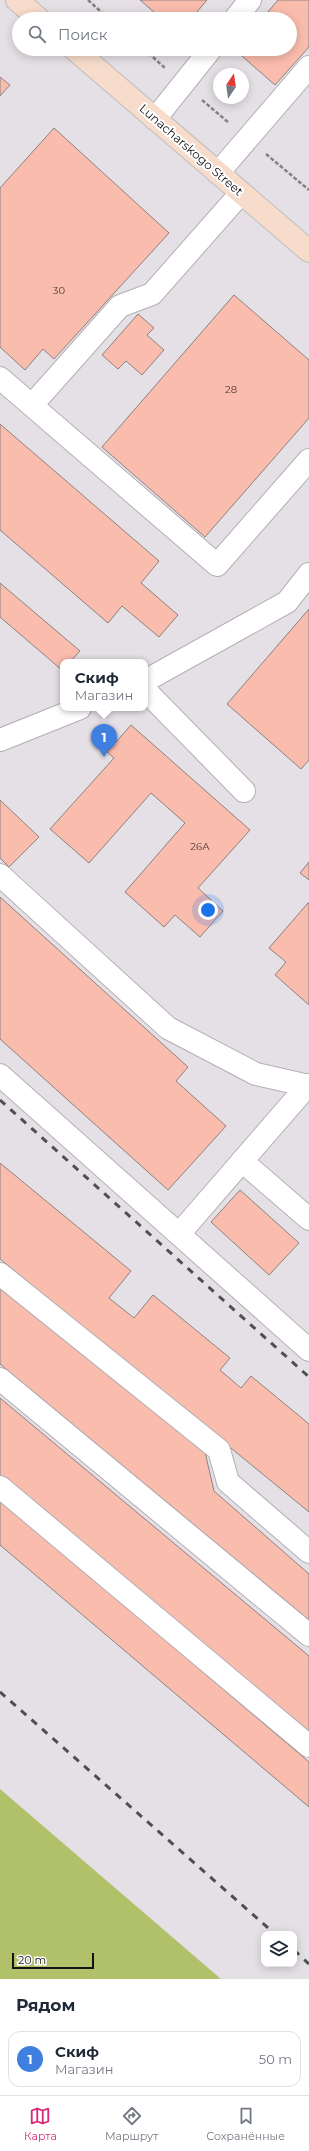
<!DOCTYPE html>
<html lang="ru">
<head>
<meta charset="utf-8">
<style>
	:root { --surface:#fff; --page:#f2f2f3; --text:#1f2937; --muted:#747a83; --line:#e0e1e3; --accent:#db2777 }
	body { margin:0; font-family:Montserrat,sans-serif; background:var(--page); color:var(--text) }
	.controls { position:absolute; right:12px; bottom:12px; display:grid; overflow:hidden; border-radius:8px; box-shadow:0 2px 10px #0003 }
	.controls button { width:36px; height:36px; display:grid; place-items:center; padding:0; border:0; border-bottom:1px solid var(--line); background:var(--surface); color:var(--text); font:20px sans-serif }
	.compass { position:absolute; left:213px; top:68px; width:36px; height:36px; border-radius:50%; background:var(--surface); box-shadow:0 2px 10px #0003; rotate:13deg }
	.scale { position:absolute; left:12px; bottom:10px; width:82px; box-sizing:border-box; padding-left:4px; border:2px solid #141214; border-top:0; font-size:11px; line-height:14px; white-space:nowrap; color:#141214; -webkit-text-stroke:3px #fff; paint-order:stroke }
	.you { position:absolute; left:208px; top:910px; width:14px; height:14px; margin:-10px; border:3px solid #fff; border-radius:50%; background:#1a73e8; box-shadow:0 0 0 6px #1a73e833 }
	.badge { display:grid; place-items:center; width:26px; height:26px; border-radius:50%; background:var(--accent); color:#fff; font-size:13px; font-weight:700 }
	.pin { position:absolute; translate:-50% -33px; filter:drop-shadow(0 1px 2px #0008) }
	.pin::after { content:''; position:absolute; top:21px; width:14px; height:12px; background:inherit; clip-path:polygon(0 0,100% 0,50% 100%) }
	.popup { position:absolute; left:60px; top:659px; width:88px; height:52px; box-sizing:border-box; display:grid; place-content:center; border-radius:8px; background:var(--surface); filter:drop-shadow(0 1px 3px #0005); font-size:13px; white-space:nowrap; color:var(--muted) }
	.popup b { font-size:15px; color:var(--text) }
	.popup::after { content:''; position:absolute; left:50%; top:100%; margin-left:-8px; border:8px solid transparent; border-top-color:var(--surface) }
	.list { margin:0; padding:0; list-style:none }
	h2 { display:flex; justify-content:space-between; align-items:center; height:52px; margin:0; padding:0 16px; font-size:17px }
	h2 small { font-size:13px; font-weight:400; color:var(--muted) }
	.list li { display:grid; grid-template-columns:26px 1fr auto; gap:12px; align-items:center; box-sizing:border-box; height:56px; margin:0 8px 8px; padding:0 8px; border:1px solid var(--line); border-radius:12px }
	.list b { display:block; font-size:15px; white-space:nowrap }
	.list p { margin:0; font-size:13px; white-space:nowrap; color:var(--muted) }
	.list em { font-size:13px; font-style:normal; color:var(--muted) }
	.icon { flex:none; width:22px; height:22px; fill:none; stroke:currentColor; stroke-width:2; stroke-linecap:round; stroke-linejoin:round }
	.map { position:relative; flex:none; width:309px; height:1979px; overflow:hidden }
	.search { position:absolute; background:var(--surface); box-shadow:0 2px 10px #0003; left:12px; right:12px; top:12px; height:44px; display:flex; align-items:center; gap:10px; box-sizing:border-box; padding:0 14px; border-radius:22px; color:var(--muted); font-size:15px }
	.sheet { height:116px; background:var(--surface) }
	nav { display:flex; justify-content:space-around; align-items:center; box-sizing:border-box; height:56px; border-top:1px solid var(--line); background:var(--surface); font-size:11px; color:var(--muted) }
	nav a { display:grid; justify-items:center; gap:2px }
	nav .on { color:var(--accent) }
	.map>svg:first-child { display:block }
	.green { fill:#b1c16a }
	.building { fill:#fabcad; stroke:#8a8381 }
	.lines { fill:none; stroke-linecap:round; stroke-linejoin:round }
	.minor-casing { stroke:#b4afb4; stroke-width:24 }
	.major-casing { stroke:#bdbdbd; stroke-width:24 }
	.path { stroke:#848084; stroke-width:2.5; stroke-dasharray:4 2; stroke-linecap:butt }
	.minor { stroke:#fff; stroke-width:22 }
	.major { stroke:#f7dccc; stroke-width:22 }
	.rail { stroke:#504e50; stroke-width:3; stroke-dasharray:7 7; stroke-linecap:butt }
	.labels { text-anchor:middle; stroke-width:4; stroke-linejoin:round; paint-order:stroke }
	.number-label { font-size:10px; fill:#4e3c3a }
	.street-label { font-size:12px; fill:#141214; stroke:#fff }
</style>
</head>
<body>
<div class="map">
<svg width="309" height="1979" viewBox="0 0 309 1979">
	<rect width="100%" height="100%" fill="#e5e0e5"/>
	<path class="green" d="M0 1789 221 1979H0Z"/>
	<g class="building">
		<path d="M140 0H207L191 19H162Z"/>
		<path d="M278 0H309V47L275 85 235 50 290 49V19H262Z"/>
		<path d="M0 77 10 85 0 96Z"/>
		<path d="M54 128 169 233 54 359 43 349 25 370 0 347V188Z"/>
		<path d="M234 295 309 360V418L205 537 102 447Z"/>
		<path d="M138 314 154 328 147 335 164 350 142 375 126 361 118 369 102 355Z"/>
		<path d="M0 424 159 561 141 583 178 615 159 637 122 606 108 623 0 530Z"/>
		<path d="M0 583 80 651 70 662H63V671L0 617Z"/>
		<path d="M309 609V760L301 769 227 704Z"/>
		<path d="M131 725 250 830 198 888 223 911 200 937 175 915 164 927 125 892 185 823 151 793 89 863 50 829 114 758 107 752Z"/>
		<path d="M0 800 39 837 9 867 0 858Z"/>
		<path d="M309 862V880L300 873Z"/>
		<path d="M0 897 188 1067 176 1081 226 1126 168 1190 0 1039Z"/>
		<path d="M308 903H309V1005L275 975 286 962 269 948Z"/>
		<path d="M0 1163 131 1271 109 1298 134 1318 153 1295 230 1358 220 1370 241 1388 251 1376 309 1424V1512L0 1259Z"/>
		<path d="M240 1190 299 1243 269 1275 211 1222Z"/>
		<path d="M0 1288 205 1452 214 1491 309 1574V1620L0 1364Z"/>
		<path d="M0 1398 309 1656V1735L0 1477Z"/>
		<path d="M0 1500 309 1762V1807L0 1545Z"/>
	</g>
	<g class="lines">
		<g class="minor-casing">
			<g id="minor">
				<path d="M235 19 250 0"/>
				<path d="M155 119 211 49"/>
				<path d="M218 173 309 67"/>
				<path d="M0 378 217 565 309 460"/>
				<path d="M32 405 120 306 152 294 241 193"/>
				<path d="M145 681 287 602 309 574"/>
				<path d="M145 690 244 791"/>
				<path d="M0 740 80 708"/>
				<path d="M0 875 168 1028 256 1074 309 1086"/>
				<path d="M0 1075 309 1350"/>
				<path d="M242 1161 309 1219"/>
				<path d="M179 1234 308 1085"/>
				<path d="M0 1274 219 1450 228 1482 309 1552"/>
				<path d="M0 1379 309 1635"/>
				<path d="M0 1487 309 1746"/>
			</g>
		</g>
		<g class="major-casing">
			<g id="major">
				<path d="M17 0 39 19"/>
				<path d="M74 49 309 251"/>
			</g>
		</g>
		<g class="path">
			<path d="M88 0 109 19"/>
			<path d="M144 49 165 68"/>
			<path d="M202 100 229 123"/>
			<path d="M266 154 309 190"/>
		</g>
		<use href="#minor" class="minor"/>
		<use href="#major" class="major"/>
		<g class="rail">
			<path d="M0 1100 309 1377"/>
			<path d="M0 1692 275 1934"/>
			<path d="M294 1950 309 1964"/>
		</g>
	</g>
	<g class="labels">
		<g class="number-label">
			<text x="59" y="294">30</text>
			<text x="231" y="393">28</text>
			<text x="200" y="850">26А</text>
		</g>
		<g class="street-label">
			<text transform="translate(191 150) rotate(41)" y="4">Lunacharskogo Street</text>
		</g>
	</g>
</svg>
<div class="controls">
<button><svg class="icon" aria-label="layers" viewBox="0 0 24 24"><path d="M12 4l9 5-9 5-9-5zM3 14l9 5 9-5"/></svg></button>
</div>
<svg class="compass" viewBox="-18 -18 36 36"><path d="M0-13l5 13h-10z" fill="#e53935"/><path d="M0 13l5-13h-10z" fill="#747a83"/></svg>
<div class="scale">20 m</div>
<div class="you"></div>
<div class="pin badge" style="left:104px;top:757px;background:#3f7fe0">1</div>
<div class="popup"><b>Скиф</b>Магазин</div>
<div class="search"><svg class="icon" aria-label="search" viewBox="0 0 24 24"><circle cx="10" cy="10" r="6"/><path d="M15 15l6 6"/></svg>Поиск</div>
</div>
<section class="sheet">
<h2>Рядом<small></small></h2>
<ul class="list">
<li><span class="badge" style="background:#3f7fe0">1</span><div><b>Скиф</b><p>Магазин</p></div><em>50 m</em></li>
</ul>
</section>
<nav>
<a class="on"><svg class="icon" aria-label="map" viewBox="0 0 24 24"><path d="M3 6l6-2 6 2 6-2v14l-6 2-6-2-6 2zM9 4v14M15 6v14"/></svg>Карта</a>
<a><svg class="icon" aria-label="directions" viewBox="0 0 24 24"><path d="M12 3l9 9-9 9-9-9zM9 14v-3h6M13 9l2 2-2 2"/></svg>Маршрут</a>
<a><svg class="icon" aria-label="saved" viewBox="0 0 24 24"><path d="M7 4h10v16l-5-4-5 4z"/></svg>Сохранённые</a>
</nav>
</body>
</html>
